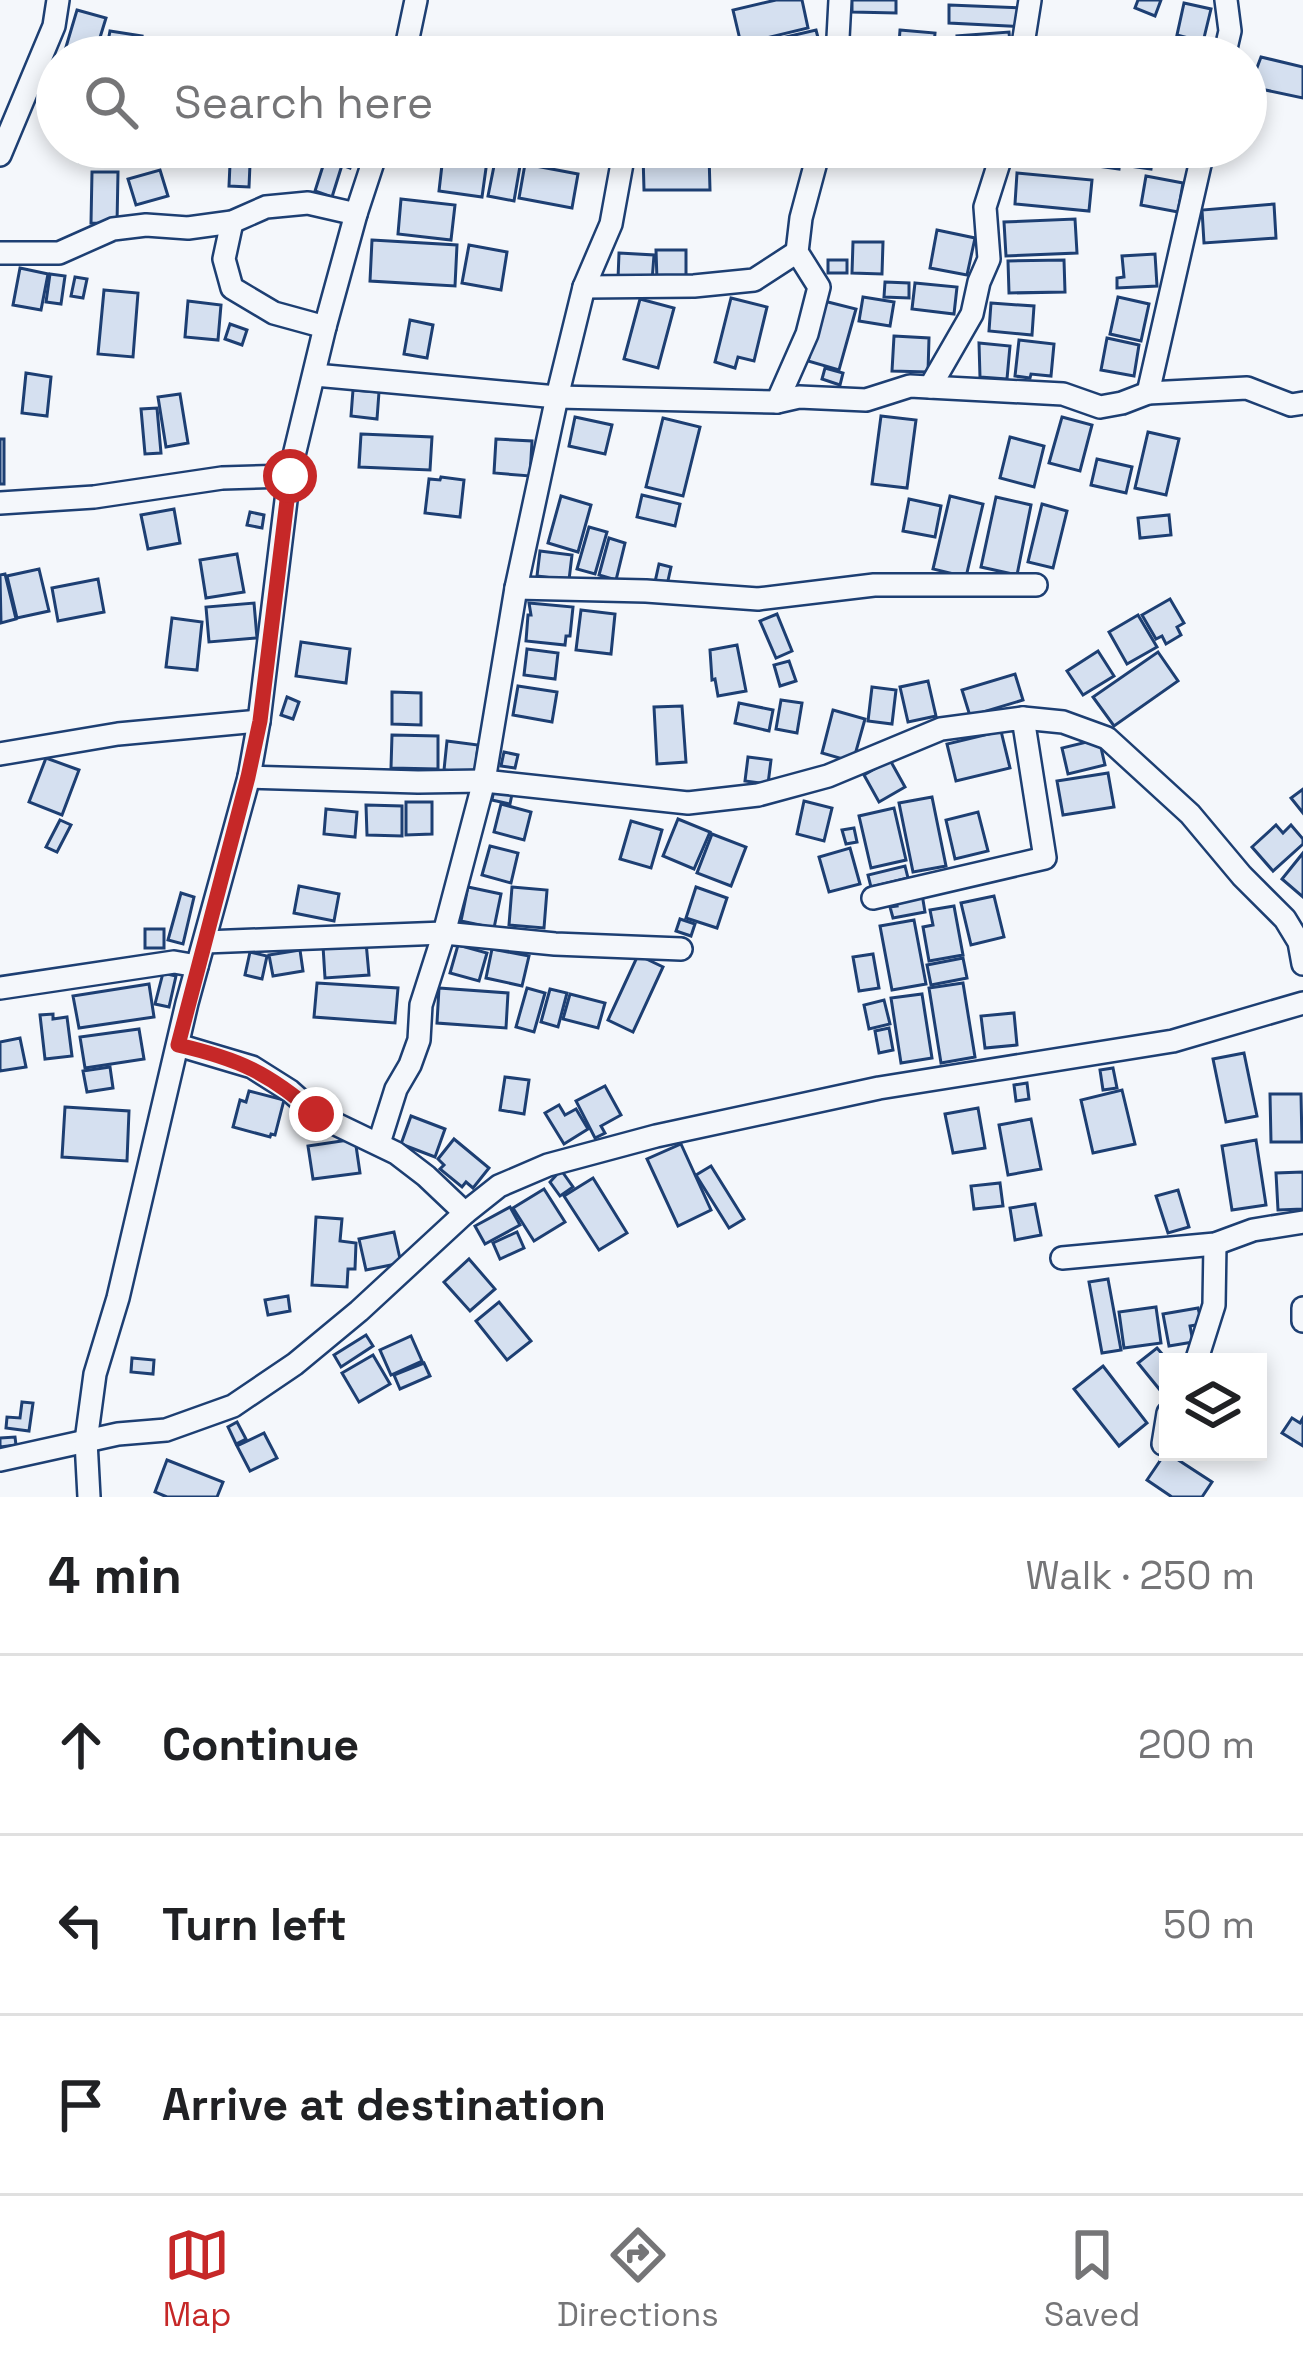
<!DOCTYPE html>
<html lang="en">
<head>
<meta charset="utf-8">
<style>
	:root { --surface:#fff; --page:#f6f6f6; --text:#202124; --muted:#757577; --line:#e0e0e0; --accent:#c62828 }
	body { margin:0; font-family:"Space Grotesk",sans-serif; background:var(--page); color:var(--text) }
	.controls { position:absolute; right:36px; bottom:36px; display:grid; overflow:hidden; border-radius:0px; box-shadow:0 6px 18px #0003 }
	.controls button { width:108px; height:108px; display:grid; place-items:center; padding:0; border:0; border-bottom:3px solid var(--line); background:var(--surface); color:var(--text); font:60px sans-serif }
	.stop { position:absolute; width:36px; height:36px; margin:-27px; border:9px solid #c62828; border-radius:50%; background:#fff }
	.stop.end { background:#c62828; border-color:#fff; box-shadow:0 3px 12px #0008 }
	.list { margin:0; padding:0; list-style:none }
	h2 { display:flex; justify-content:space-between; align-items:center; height:156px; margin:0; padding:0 48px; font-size:51px }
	h2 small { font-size:39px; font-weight:400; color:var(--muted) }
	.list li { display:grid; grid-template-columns:78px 1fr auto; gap:36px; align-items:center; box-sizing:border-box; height:180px; padding:0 48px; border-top:3px solid var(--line) }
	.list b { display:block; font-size:45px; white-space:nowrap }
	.list em { font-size:39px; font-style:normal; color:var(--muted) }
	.icon { flex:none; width:66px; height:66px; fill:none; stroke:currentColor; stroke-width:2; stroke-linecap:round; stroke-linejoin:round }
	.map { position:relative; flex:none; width:1303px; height:1497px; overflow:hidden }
	.search { position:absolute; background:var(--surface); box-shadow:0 6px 18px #0003; left:36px; right:36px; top:36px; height:132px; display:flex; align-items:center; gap:30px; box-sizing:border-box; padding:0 42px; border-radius:66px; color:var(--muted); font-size:45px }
	.sheet { height:696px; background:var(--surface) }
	nav { display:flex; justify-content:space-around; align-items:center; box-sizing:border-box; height:168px; border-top:3px solid var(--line); background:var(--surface); font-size:33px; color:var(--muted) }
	nav a { display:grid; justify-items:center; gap:6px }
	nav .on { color:var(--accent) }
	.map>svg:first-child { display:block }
	.building { fill:#d5e0f0; stroke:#1d3f73; stroke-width:3 }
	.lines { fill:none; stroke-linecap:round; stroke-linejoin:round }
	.minor-casing { stroke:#1d3f73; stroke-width:26 }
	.minor { stroke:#f4f7fb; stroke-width:21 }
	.route { stroke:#c62828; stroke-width:15 }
</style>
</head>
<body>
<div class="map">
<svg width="1303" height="1497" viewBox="0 0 1303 1497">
	<rect width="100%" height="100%" fill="#f4f7fb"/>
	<g class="building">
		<path d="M776 0H802L808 28 741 44 733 10Z"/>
		<path d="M852 0H896V13L852 12Z"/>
		<path d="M1138 0H1161L1155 16 1135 8Z"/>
		<path d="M1184 3 1211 9 1203 42 1177 35Z"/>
		<path d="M949 5 1026 8V27L949 23Z"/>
		<path d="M77 10 106 18 94 57H63Z"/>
		<path d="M816 30 823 57H755L752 45Z"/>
		<path d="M900 30 935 33 933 57H898Z"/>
		<path d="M110 31 142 36 138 57H105Z"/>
		<path d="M1009 32 1011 55 959 57 957 36Z"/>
		<path d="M1261 57 1303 67V98L1256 88 1257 81H1252Z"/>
		<path d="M80 147H107V161L80 162Z"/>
		<path d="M225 147H252L253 156 226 158Z"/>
		<path d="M276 147H327L322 163Z"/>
		<path d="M329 147H357L350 168 342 165 332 197 315 191Z"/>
		<path d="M412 147H486L485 158 412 151Z"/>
		<path d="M499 147H535L533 163 497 157Z"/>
		<path d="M925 147H999V153L925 150Z"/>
		<path d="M1092 147H1121L1119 169 1090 165Z"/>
		<path d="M1124 147H1154L1151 169 1122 165Z"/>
		<path d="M643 154H709L710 190H644Z"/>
		<path d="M443 156 487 161 482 197 439 191Z"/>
		<path d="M495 161 520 166 514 201 488 196Z"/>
		<path d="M230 164H250L249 187 229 186Z"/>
		<path d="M525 164 578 174 572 208 519 198Z"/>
		<path d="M160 170 168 196 136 205 128 179Z"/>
		<path d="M92 172H118L117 224 91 223Z"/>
		<path d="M1017 173 1092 180 1089 211 1015 204Z"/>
		<path d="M1146 176 1183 183 1178 212 1141 205Z"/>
		<path d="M401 199 455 205 451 240 398 234Z"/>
		<path d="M1274 204 1276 238 1204 243 1202 210Z"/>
		<path d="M1075 219 1077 253 1006 256 1004 222Z"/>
		<path d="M937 230 975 238 967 275 930 268Z"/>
		<path d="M372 240 457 245 455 286 370 281Z"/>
		<path d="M853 242H883L882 274 852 273Z"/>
		<path d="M469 245 507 252 501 290 462 283Z"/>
		<path d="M656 250H686V280H657Z"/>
		<path d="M619 253 654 255 652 281 618 279Z"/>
		<path d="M1155 254 1157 286 1117 288V278L1124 277 1122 256Z"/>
		<rect x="828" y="260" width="19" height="13"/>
		<path d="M1064 260 1065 292 1009 293 1008 261Z"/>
		<path d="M20 268 48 274 41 310 13 305Z"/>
		<path d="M50 274 65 276 61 304 46 302Z"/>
		<path d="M75 277 87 279 83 298 71 296Z"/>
		<path d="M885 282 909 283V298L884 297Z"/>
		<path d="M915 283 957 287 954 314 912 309Z"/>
		<path d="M104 290 138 293 133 357 98 354Z"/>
		<path d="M863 297 894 302 890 326 859 321Z"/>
		<path d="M1118 297 1149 304 1141 341 1110 334Z"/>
		<path d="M731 298 767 307 754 361 738 357 735 368 715 362Z"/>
		<path d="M640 299 674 308 658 368 624 359Z"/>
		<path d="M188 301 221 305 218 340 185 337Z"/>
		<path d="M824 301 856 309 839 370 808 361Z"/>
		<path d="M991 303 1034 306 1032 335 989 331Z"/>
		<path d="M410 320 433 325 427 358 404 354Z"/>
		<path d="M230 324 247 330 242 345 225 339Z"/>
		<path d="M894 336 929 338 928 372 892 371Z"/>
		<path d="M1107 338 1139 345 1134 376 1101 370Z"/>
		<path d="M1019 340 1054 344 1051 376 1031 374 1030 378 1015 376Z"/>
		<path d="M979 343 1010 346 1007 379 980 377Z"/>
		<path d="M825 368 843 373 840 385 822 379Z"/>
		<path d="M26 373 51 377 47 416 22 413Z"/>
		<path d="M353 390 379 392 377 419 351 416Z"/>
		<path d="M180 394 188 443 166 447 158 397Z"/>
		<path d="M157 408 161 453 145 454 141 409Z"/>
		<path d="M881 416 916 420 907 488 872 484Z"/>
		<path d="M575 417 612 425 605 454 569 446Z"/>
		<path d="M1062 417 1092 425 1080 471 1049 463Z"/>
		<path d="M663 418 700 427 683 496 646 487Z"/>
		<path d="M1148 432 1179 439 1166 495 1135 488Z"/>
		<path d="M361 434 432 437 430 470 359 467Z"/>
		<path d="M1010 437 1044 446 1034 487 1000 478Z"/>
		<rect x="0" y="439" width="4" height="45"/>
		<path d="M496 439 532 441 530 476 494 473Z"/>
		<path d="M1097 459 1132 467 1126 493 1091 485Z"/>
		<path d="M441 477 464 480 460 517 425 513 429 479 440 480Z"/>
		<path d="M642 495 680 504 675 526 637 517Z"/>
		<path d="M561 496 591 505 578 552 548 543Z"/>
		<path d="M950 496 983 504 966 577 933 569Z"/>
		<path d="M996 497 1031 505 1017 575 981 567Z"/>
		<path d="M909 499 941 506 935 537 903 531Z"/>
		<path d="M1042 504 1067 511 1053 568 1028 562Z"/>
		<path d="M174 509 180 543 148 549 141 515Z"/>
		<path d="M250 512 264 515 262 528 247 525Z"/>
		<path d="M1169 515 1171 535 1140 538 1138 518Z"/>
		<path d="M589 527 607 532 595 574 577 569Z"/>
		<path d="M609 538 625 543 616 580 599 575Z"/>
		<path d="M540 551 572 555 569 580 537 576Z"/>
		<path d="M237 554 244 592 206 598 200 560Z"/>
		<path d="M659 564 671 567 667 585 655 582Z"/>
		<path d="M39 569 49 611 17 618 7 576Z"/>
		<path d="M5 574 16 619 1 623 0 575Z"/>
		<path d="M98 579 104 612 58 621 52 588Z"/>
		<path d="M1170 599 1184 623 1177 627 1181 635 1166 644 1162 636 1156 639 1142 615Z"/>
		<path d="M254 603 257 638 209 642 206 607Z"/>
		<path d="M529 603 573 607 570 636H566L565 645 526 641 528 615H531Z"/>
		<path d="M581 610 615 614 611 654 576 650Z"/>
		<path d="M777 614 792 651 776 658 760 621Z"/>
		<path d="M1138 615 1157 647 1127 664 1109 632Z"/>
		<path d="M172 618 202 622 197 670 166 667Z"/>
		<path d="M301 642 350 649 346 683 296 676Z"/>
		<path d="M737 645 746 691 718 696 715 679 712 680 710 650Z"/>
		<path d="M527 649 558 653 555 679 524 675Z"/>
		<path d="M1098 651 1114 676 1083 695 1067 671Z"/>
		<path d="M1158 652 1178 681 1114 726 1093 697Z"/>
		<path d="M789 661 796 681 780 686 774 665Z"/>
		<path d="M1015 674 1023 700 970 716 962 690Z"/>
		<path d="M928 681 936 716 908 722 900 687Z"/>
		<path d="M518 686 557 692 552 722 513 715Z"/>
		<path d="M872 687 896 690 892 724 868 721Z"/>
		<path d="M392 692 421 693V725L392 724Z"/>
		<path d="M287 697 299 702 293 719 281 715Z"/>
		<path d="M781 700 802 703 797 733 776 729Z"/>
		<path d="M739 703 773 710 769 731 735 723Z"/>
		<path d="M682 706 686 762 657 764 654 707Z"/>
		<path d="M833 710 865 719 853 762 822 753Z"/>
		<path d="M1001 731 1010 768 956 781 947 744Z"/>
		<path d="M392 735 438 736V769L391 768Z"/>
		<path d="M1099 739 1105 765 1068 774 1062 748Z"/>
		<path d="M447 741 478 745 475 774 444 770Z"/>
		<path d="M504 752 518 755 515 768 501 766Z"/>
		<path d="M748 757 771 760 768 784 745 781Z"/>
		<path d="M46 758 79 770 62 815 29 802Z"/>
		<path d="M890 760 905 787 879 802 864 775Z"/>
		<path d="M1108 773 1114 807 1063 815 1057 781Z"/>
		<path d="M494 789 512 794 510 804 492 800Z"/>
		<path d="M1303 789V813L1291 798Z"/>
		<path d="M932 797 946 866 913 872 899 803Z"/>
		<path d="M804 801 832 808 824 841 797 834Z"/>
		<path d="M406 802H432V834L406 835Z"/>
		<path d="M501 804 531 812 524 840 494 832Z"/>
		<path d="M366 805 402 806V836L367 835Z"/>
		<path d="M894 808 906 860 871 868 859 816Z"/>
		<path d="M326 809 357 812 355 837 324 834Z"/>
		<path d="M978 812 988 851 955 859 946 820Z"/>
		<path d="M678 819 710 832 694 869 663 856Z"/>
		<path d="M60 820 71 825 57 852 46 847Z"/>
		<path d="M631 821 662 830 651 868 620 859Z"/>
		<path d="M1276 825 1283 833 1291 825 1303 839V844L1273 871 1252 847Z"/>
		<path d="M854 828 857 842 846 844 842 830Z"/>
		<path d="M712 834 746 847 731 886 697 873Z"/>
		<path d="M490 846 518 853 511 883 482 875Z"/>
		<path d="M850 848 860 884 829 892 819 857Z"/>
		<path d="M1303 853V897L1282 879Z"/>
		<path d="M905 866 908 878 871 887 868 875Z"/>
		<path d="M299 886 339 894 334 921 294 913Z"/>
		<path d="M468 887 501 894 494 928 461 921Z"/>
		<path d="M512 887 547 890 544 928 509 925Z"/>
		<path d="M696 887 727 898 717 928 686 918Z"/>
		<path d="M181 893 194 897 183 944 168 940Z"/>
		<path d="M922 894 925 912 893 918 890 907 897 906 895 899Z"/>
		<path d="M994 896 1004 937 971 945 961 903Z"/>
		<path d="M954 906 963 955 929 961 923 927 933 925 930 910Z"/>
		<path d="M680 919 695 924 691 936 676 931Z"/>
		<path d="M914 920 926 984 892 990 880 926Z"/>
		<rect x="145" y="929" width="19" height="19"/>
		<path d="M366 942 369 975 325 978 323 946Z"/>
		<path d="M458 945 487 953 479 981 450 973Z"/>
		<path d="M492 949 529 956 522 986 486 978Z"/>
		<path d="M300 950 303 971 273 976 269 955Z"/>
		<path d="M250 952 267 956 262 979 245 975Z"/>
		<path d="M873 954 879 988 859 991 853 957Z"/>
		<path d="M638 955 663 967 633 1032 608 1020Z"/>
		<path d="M963 958 967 978 931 985 927 965Z"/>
		<path d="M163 973 176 976 169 1007 155 1004Z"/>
		<path d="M317 983 398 988 395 1023 314 1017Z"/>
		<path d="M963 983 975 1057 941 1063 929 988Z"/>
		<path d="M149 984 154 1017 79 1028 73 996Z"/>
		<path d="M439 988 508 993 506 1028 437 1023Z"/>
		<path d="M527 988 545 993 534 1032 516 1027Z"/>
		<path d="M550 989 567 993 558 1027 541 1022Z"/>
		<path d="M570 994 605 1003 598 1028 563 1019Z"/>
		<path d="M922 994 932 1058 901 1063 891 998Z"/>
		<path d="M884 1000 890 1024 869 1029 864 1005Z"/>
		<path d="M1014 1013 1017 1045 985 1048 981 1016Z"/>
		<path d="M53 1014V1019L67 1017 72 1056 45 1059 40 1015Z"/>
		<path d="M889 1028 893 1050 879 1053 875 1031Z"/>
		<path d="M139 1029 144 1059 85 1068 80 1037Z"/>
		<path d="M20 1038 26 1067 0 1071V1042Z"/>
		<path d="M1244 1053 1257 1116 1226 1122 1213 1059Z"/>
		<path d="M110 1067 113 1088 87 1092 83 1071Z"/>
		<path d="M1113 1068 1117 1088 1103 1090 1100 1070Z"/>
		<path d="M505 1077 529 1080 524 1114 500 1110Z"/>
		<path d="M1027 1083 1029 1099 1016 1101 1014 1085Z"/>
		<path d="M605 1086 621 1115 601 1126 605 1133 595 1138 576 1101Z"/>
		<path d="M1122 1090 1135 1144 1093 1153 1081 1100Z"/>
		<path d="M249 1091 284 1100 275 1135 271 1134 270 1137 233 1127 240 1100 246 1102Z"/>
		<path d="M1270 1094H1301L1302 1142H1271Z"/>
		<path d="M559 1105 565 1115 576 1109 588 1129 564 1144 545 1113Z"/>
		<path d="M65 1107 129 1111 127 1161 62 1157Z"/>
		<path d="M978 1108 985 1148 953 1153 945 1114Z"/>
		<path d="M411 1116 445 1129 435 1157 401 1144Z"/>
		<path d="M1031 1119 1041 1169 1008 1175 999 1125Z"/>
		<path d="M355 1139 360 1173 313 1179 308 1146Z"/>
		<path d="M454 1139 489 1168 473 1188 466 1182 462 1187 440 1169 444 1165 438 1159Z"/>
		<path d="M1256 1140 1266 1205 1232 1210 1222 1146Z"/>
		<path d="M681 1144 711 1210 678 1226 647 1159Z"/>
		<path d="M711 1166 744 1219 729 1228 696 1175Z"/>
		<path d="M561 1170 573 1187 560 1196 550 1182Z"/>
		<path d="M1303 1172V1209L1278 1210 1276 1173Z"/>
		<path d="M593 1178 627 1233 599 1250 564 1196Z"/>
		<path d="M1000 1183 1003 1206 974 1209 971 1186Z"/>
		<path d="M544 1189 565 1222 534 1241 513 1208Z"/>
		<path d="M1178 1190 1189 1227 1168 1233 1156 1196Z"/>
		<path d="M1035 1204 1041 1235 1015 1240 1010 1208Z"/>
		<path d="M510 1207 520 1225 485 1244 475 1226Z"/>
		<path d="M316 1217 342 1219 340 1241 356 1243 355 1269H348L347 1287 312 1285Z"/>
		<path d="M394 1232 401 1263 366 1270 359 1239Z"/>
		<path d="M517 1232 524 1248 500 1259 493 1243Z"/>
		<path d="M469 1259 495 1289 470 1311 444 1282Z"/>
		<path d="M1108 1279 1121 1350 1102 1353 1089 1282Z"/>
		<path d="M288 1296 290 1311 268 1315 265 1300Z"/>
		<path d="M499 1302 531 1341 507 1360 476 1321Z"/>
		<path d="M1156 1307 1161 1343 1124 1348 1119 1312Z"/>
		<path d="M1198 1308 1202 1324 1190 1326 1193 1342 1169 1346 1163 1314Z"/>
		<path d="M366 1335 373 1346 341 1367 334 1355Z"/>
		<path d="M411 1336 422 1361 391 1375 380 1350Z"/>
		<path d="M1157 1348 1169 1362 1168 1383 1160 1390 1138 1363Z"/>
		<path d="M373 1355 390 1384 359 1402 342 1373Z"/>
		<path d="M132 1358 154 1360 153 1374 131 1372Z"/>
		<path d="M424 1363 430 1376 400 1389 394 1375Z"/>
		<path d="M1103 1366 1147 1423 1119 1446 1074 1389Z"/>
		<path d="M22 1402 33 1403 29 1431 6 1428 7 1417 20 1418Z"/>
		<path d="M1292 1418 1300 1423 1303 1418V1446L1282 1433Z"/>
		<path d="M237 1422 246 1439 236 1444 228 1427Z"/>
		<path d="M264 1433 277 1458 250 1471 237 1446Z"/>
		<path d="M15 1437 16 1445 0 1447V1438Z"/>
		<path d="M1166 1452 1212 1482 1202 1497H1172L1147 1480Z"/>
		<path d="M167 1460 223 1482 217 1497H167L155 1492Z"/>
	</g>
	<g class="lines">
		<g class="minor-casing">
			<g id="minor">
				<path d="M404 57 416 0"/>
				<path d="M837 57 840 0"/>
				<path d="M1021 57 1030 0"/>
				<path d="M1224 57 1230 31 1226 0"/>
				<path d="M0 155 54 26 58 0"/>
				<path d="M232 222 224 259 232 288 274 313 325 327"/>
				<path d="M0 253H59L113 229 146 225 188 228 232 222 266 207 308 203 356 214"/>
				<path d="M584 287 694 286 754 280 797 252"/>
				<path d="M315 375 557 397 777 402 799 397 866 400 910 386 1063 394 1100 407 1122 403 1148 393 1247 388 1291 405 1303 403"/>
				<path d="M930 387 972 314 979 282 989 259 985 207 1004 147"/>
				<path d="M1148 393 1204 147"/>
				<path d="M777 402 807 334 819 287 797 252 801 218 820 147"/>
				<path d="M0 503 94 497 222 478 289 476"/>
				<path d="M516 588 646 591 758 599 874 585H1036"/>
				<path d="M1023 718 1063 722 1107 738 1190 814 1242 876 1285 919 1299 942 1303 964"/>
				<path d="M0 754 118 734 259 721"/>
				<path d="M249 777 418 782 484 781 688 803 758 795 828 776 941 729 1023 718 1045 858 873 898"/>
				<path d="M205 942 444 933 555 944 681 949"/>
				<path d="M0 988 174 962 197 966"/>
				<path d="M178 1045 252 1067 290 1091 317 1115 396 1153 426 1176 465 1213"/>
				<path d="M379 1143 396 1089 410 1065 419 1040 421 1005 444 933 484 781 516 588 557 397 584 287 611 224 625 147"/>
				<path d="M1062 1258 1215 1244 1253 1230 1303 1222"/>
				<path d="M1303 1308V1321"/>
				<path d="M1196 1362 1214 1305 1215 1244"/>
				<path d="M1163 1444 1168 1413"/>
				<path d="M0 1460 118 1434 166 1430 233 1406 295 1364 359 1311 465 1213 499 1186 548 1165 656 1136 879 1088 1173 1041 1303 1003"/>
				<path d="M89 1497 86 1441 95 1374 118 1298 187 1003 249 777 259 721 289 476 325 327 356 214 378 147"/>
			</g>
		</g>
		<use href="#minor" class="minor"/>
	</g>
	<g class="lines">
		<path class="route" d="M290 476 260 721 248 777 178 1045C239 1059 269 1073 316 1114"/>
	</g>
</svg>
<div class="controls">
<button><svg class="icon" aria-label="layers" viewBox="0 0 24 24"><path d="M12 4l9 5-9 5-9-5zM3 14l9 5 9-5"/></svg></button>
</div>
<div class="stop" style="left:290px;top:476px"></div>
<div class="stop end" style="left:316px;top:1114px"></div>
<div class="search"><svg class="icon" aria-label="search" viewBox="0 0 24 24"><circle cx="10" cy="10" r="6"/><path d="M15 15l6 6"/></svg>Search here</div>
</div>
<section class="sheet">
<h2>4 min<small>Walk · 250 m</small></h2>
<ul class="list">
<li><svg class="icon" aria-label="ahead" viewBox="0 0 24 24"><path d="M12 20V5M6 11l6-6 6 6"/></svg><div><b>Continue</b></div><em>200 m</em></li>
<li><svg class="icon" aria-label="left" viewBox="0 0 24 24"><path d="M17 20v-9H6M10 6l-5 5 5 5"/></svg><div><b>Turn left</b></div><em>50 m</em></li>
<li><svg class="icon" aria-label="arrive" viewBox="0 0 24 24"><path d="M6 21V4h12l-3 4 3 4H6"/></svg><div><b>Arrive at destination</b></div></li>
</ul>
</section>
<nav>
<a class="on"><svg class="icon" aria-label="map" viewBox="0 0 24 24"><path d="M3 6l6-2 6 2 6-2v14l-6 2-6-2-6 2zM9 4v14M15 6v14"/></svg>Map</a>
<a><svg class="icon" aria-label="directions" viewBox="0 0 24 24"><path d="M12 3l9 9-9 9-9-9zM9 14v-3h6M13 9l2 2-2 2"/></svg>Directions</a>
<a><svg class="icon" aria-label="saved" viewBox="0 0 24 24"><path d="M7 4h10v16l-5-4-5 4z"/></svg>Saved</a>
</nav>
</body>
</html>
